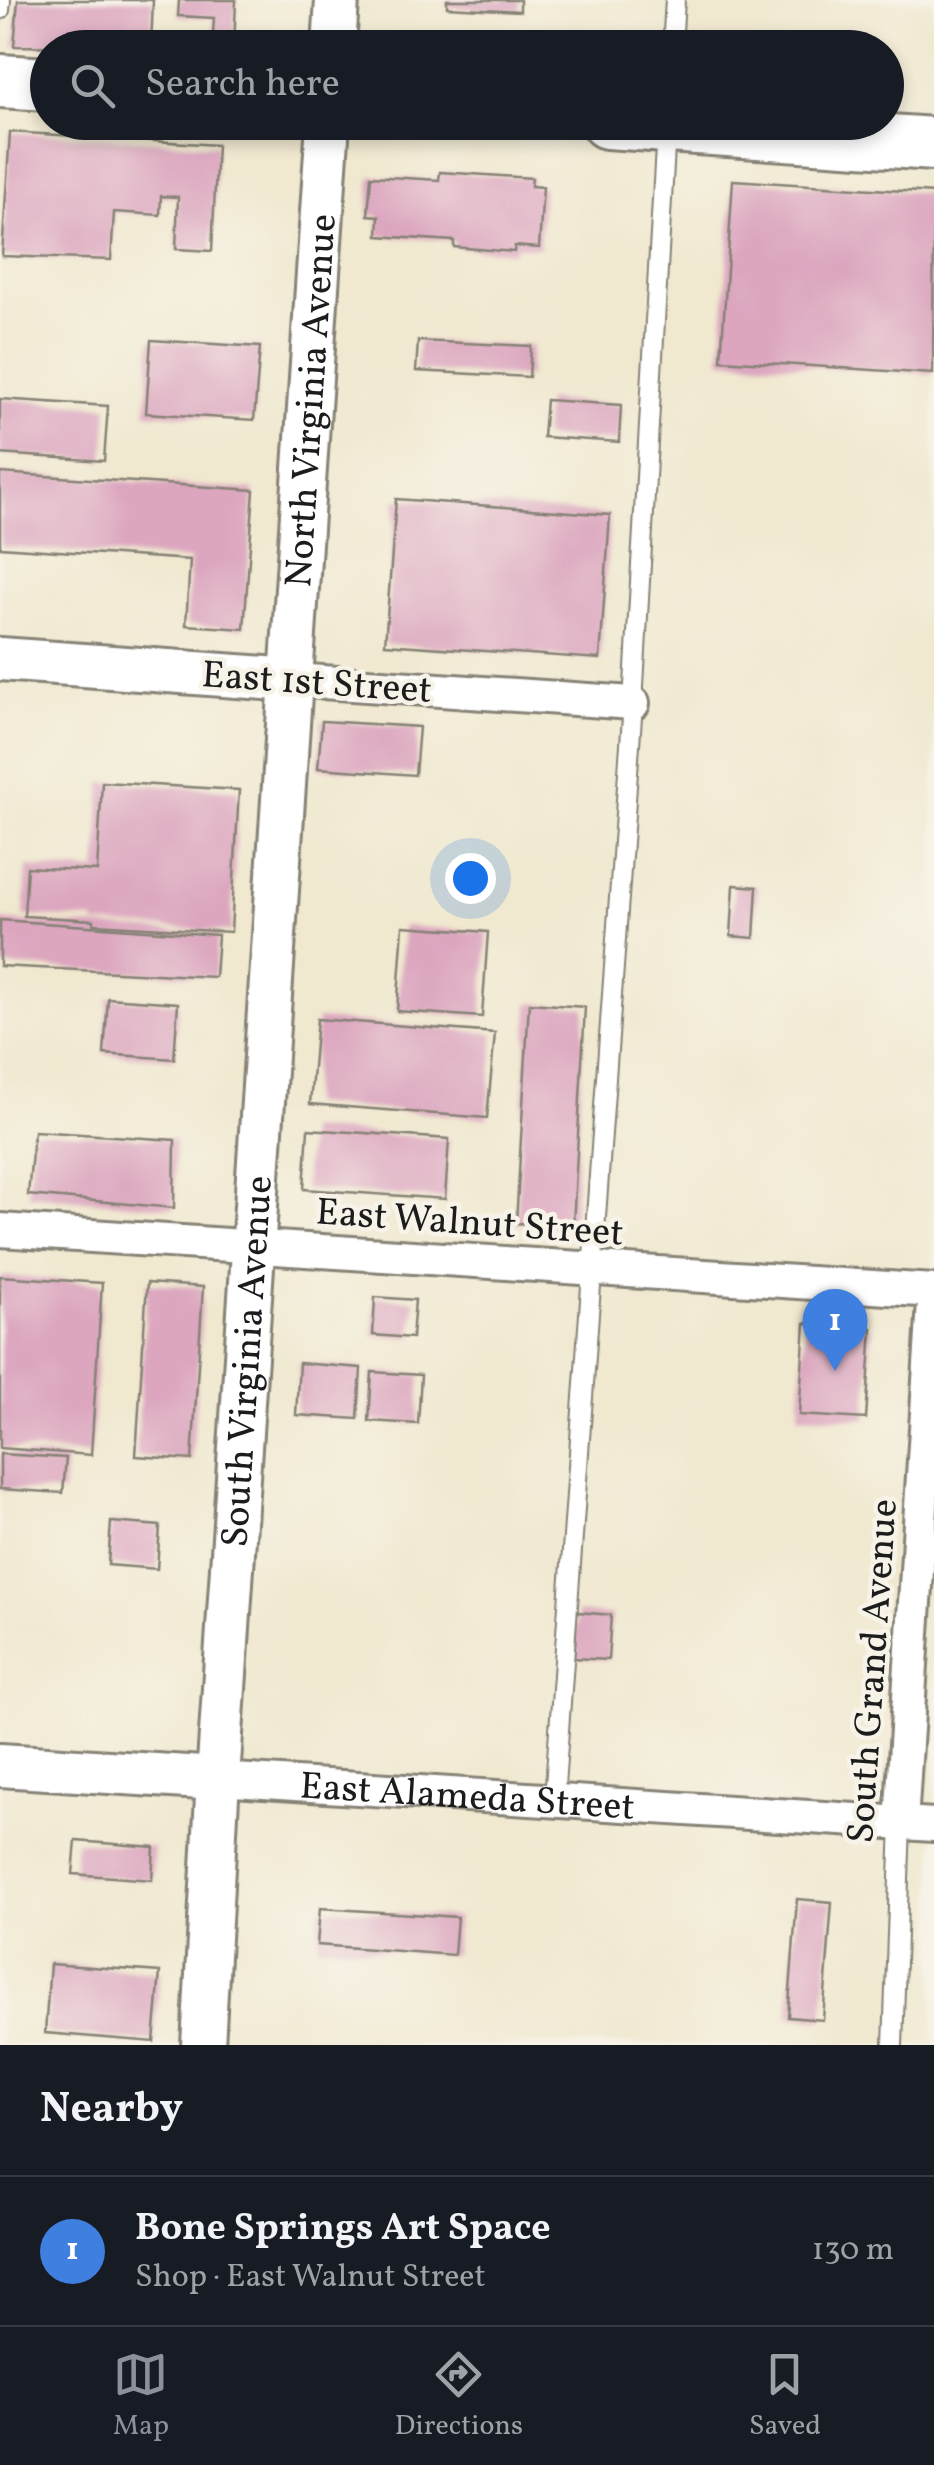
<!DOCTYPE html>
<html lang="en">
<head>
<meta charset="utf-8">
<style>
	:root { --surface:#171b24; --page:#242831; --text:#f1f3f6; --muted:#9ea1a6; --line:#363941; --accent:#8c9099 }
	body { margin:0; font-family:Vollkorn,serif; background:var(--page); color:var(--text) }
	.you { position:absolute; left:470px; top:878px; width:35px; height:35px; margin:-25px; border:8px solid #fff; border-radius:50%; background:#1a73e8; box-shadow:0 0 0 15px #1a73e833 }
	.badge { display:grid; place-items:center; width:65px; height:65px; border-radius:50%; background:var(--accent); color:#fff; font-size:32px; font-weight:700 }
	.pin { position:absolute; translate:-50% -82px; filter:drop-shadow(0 2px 5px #0008) }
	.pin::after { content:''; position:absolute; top:52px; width:35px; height:30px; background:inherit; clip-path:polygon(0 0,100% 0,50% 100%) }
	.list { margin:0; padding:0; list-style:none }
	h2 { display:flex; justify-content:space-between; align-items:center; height:130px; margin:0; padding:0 40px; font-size:42px }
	h2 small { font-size:32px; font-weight:400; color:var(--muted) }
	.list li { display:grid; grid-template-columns:65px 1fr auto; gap:30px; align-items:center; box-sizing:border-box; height:150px; padding:0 40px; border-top:2px solid var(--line) }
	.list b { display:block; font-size:38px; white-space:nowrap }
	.list p { margin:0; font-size:32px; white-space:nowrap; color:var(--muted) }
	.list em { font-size:32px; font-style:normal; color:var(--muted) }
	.icon { flex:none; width:55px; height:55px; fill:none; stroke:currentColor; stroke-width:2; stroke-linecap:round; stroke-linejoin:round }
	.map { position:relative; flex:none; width:934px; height:2045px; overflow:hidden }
	.search { position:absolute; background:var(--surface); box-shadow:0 5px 15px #0003; left:30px; right:30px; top:30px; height:110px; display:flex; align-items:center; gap:25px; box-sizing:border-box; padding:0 35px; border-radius:55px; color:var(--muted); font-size:38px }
	.sheet { height:280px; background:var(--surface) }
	nav { display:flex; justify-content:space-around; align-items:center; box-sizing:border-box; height:140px; border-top:2px solid var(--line); background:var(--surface); font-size:28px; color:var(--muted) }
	nav a { display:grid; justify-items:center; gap:5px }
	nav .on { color:var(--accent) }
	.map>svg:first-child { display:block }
	.building { fill:#dca6bf }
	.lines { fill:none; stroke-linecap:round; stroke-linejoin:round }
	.service-casing { stroke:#868276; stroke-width:22 }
	.minor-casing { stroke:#868276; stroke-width:38 }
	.tertiary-casing { stroke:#868276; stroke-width:48 }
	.primary-casing { stroke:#868276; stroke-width:58 }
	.service { stroke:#fff; stroke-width:18 }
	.minor { stroke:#fff; stroke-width:32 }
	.tertiary { stroke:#fff; stroke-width:42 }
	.primary { stroke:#fff; stroke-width:52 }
	.labels { text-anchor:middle; stroke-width:9; stroke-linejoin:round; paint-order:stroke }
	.street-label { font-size:38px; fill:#1c1c1c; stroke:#f7f3e8 }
</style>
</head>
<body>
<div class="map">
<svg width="934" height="2045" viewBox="0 0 934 2045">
	<rect width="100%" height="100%" fill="#f7f3e8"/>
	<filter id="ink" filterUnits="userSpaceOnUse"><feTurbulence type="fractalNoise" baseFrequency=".01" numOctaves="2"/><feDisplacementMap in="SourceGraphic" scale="20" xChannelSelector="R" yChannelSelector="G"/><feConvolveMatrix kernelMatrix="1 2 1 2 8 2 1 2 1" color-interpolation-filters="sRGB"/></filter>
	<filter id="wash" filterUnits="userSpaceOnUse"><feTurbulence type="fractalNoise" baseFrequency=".0048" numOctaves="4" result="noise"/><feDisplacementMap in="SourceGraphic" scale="40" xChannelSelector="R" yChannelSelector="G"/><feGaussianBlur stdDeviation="2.25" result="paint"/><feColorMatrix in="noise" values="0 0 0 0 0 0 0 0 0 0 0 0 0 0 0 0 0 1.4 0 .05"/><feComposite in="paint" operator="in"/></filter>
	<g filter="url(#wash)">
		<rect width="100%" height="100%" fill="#f0e8cf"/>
		<g id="blocks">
			<g class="building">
				<path d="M18 0H153L151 48 14 46Z"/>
				<path d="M179 0H236L234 48H212L214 18 178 16Z"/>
				<path d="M447 0H520V11L447 7Z"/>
				<path d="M10 132 217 145 212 251 176 249 178 197 161 196 160 215 114 212 111 260 2 256Z"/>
				<path d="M440 172 532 178 531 186 543 187 539 248 515 246 514 252 454 247V241L378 236 379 216 368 215 371 176 439 180Z"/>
				<path d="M733 180 934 193 933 374 721 360Z"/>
				<path d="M151 340 260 347 254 420 146 413Z"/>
				<path d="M418 341 531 346 529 377 416 371Z"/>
				<path d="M0 399 108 406 104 461 0 454Z"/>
				<path d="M546 400 621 405 619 442 543 437Z"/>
				<path d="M0 473 254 490 244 629 186 625 190 560 0 547Z"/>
				<path d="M396 499 610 515 600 659 385 644Z"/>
				<path d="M322 721 419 727 415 775 318 768Z"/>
				<path d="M102 782 239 790 231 932 94 924V920L24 916 27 867 97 871Z"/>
				<path d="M734 885 757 887 754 938 731 936Z"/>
				<path d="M0 920 218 935 215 977 0 966Z"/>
				<path d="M403 926 488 932 482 1017 397 1011Z"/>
				<path d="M108 998 178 1003 174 1059 104 1054Z"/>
				<path d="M529 1003 585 1007 573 1226 516 1223Z"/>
				<path d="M317 1019 495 1033 487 1118 310 1104Z"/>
				<path d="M308 1129 449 1139 445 1199 304 1189Z"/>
				<path d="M34 1131 175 1140 174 1208 28 1195Z"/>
				<path d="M0 1276 102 1283 91 1455 0 1448Z"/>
				<path d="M147 1283 203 1287 192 1460 136 1456Z"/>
				<path d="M375 1297 415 1300 412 1338 373 1335Z"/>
				<path d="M805 1323 872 1328 866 1419 799 1415Z"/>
				<path d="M299 1363 361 1368 358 1419 296 1415Z"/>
				<path d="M372 1372 421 1375 418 1424 369 1421Z"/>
				<path d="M0 1454 66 1458 63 1493 0 1489Z"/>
				<path d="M111 1522 160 1526 157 1569 108 1565Z"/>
				<path d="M577 1612 611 1615 608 1660 574 1658Z"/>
				<path d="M76 1841 154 1847 152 1880 73 1874Z"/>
				<path d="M797 1899 832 1902 823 2020 788 2017Z"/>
				<path d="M320 1908 457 1917 454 1955 317 1945Z"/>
				<path d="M50 1964 160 1972 154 2042 45 2033Z"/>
			</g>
		</g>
	</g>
	<g filter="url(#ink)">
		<use href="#blocks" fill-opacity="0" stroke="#868276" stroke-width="2.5"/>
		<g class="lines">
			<g class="service-casing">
				<g id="service">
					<path d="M0 10 1 0"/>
					<path d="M672 48 675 0"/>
					<path d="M554 1800 633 703 666 130"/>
					<path d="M893 2045 901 1823"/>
				</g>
			</g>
			<g class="minor-casing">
				<g id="minor">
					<path d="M293 680 633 703"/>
					<path d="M0 1230 934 1291"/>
					<path id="s1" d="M218 1779 934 1825"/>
					<path d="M901 1823 934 1302"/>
				</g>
			</g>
			<g class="tertiary-casing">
				<g id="tertiary">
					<path d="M334 48 337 0"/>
					<path d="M0 659 293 680"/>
					<path d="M0 1765 218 1779"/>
					<path id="s2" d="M203 2045 218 1779 328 122"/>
				</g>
			</g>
			<g class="primary-casing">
				<g id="primary">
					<path d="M0 81 48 84"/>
					<path d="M607 122 934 144"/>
				</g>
			</g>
			<use href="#service" class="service"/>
			<use href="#minor" class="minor"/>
			<use href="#tertiary" class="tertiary"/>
			<use href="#primary" class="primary"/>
		</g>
	</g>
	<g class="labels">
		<g class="street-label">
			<text dy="13" stroke="none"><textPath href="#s2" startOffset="1648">North Virginia Avenue</textPath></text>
			<text transform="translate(317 681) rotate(4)" y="13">East 1st Street</text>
			<text transform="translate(470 1221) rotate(4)" y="13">East Walnut Street</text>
			<text dy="13" stroke="none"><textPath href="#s2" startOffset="685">South Virginia Avenue</textPath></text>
			<text transform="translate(871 1671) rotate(-86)" y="13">South Grand Avenue</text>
			<text dy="13" stroke="none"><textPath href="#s1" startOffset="250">East Alameda Street</textPath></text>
		</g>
	</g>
</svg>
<div class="you"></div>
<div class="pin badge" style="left:835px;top:1371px;background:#3f7fe0">1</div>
<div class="search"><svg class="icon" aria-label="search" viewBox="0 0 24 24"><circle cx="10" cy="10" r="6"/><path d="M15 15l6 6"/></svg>Search here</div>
</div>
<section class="sheet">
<h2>Nearby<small></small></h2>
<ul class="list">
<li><span class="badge" style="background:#3f7fe0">1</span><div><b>Bone Springs Art Space</b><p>Shop · East Walnut Street</p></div><em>130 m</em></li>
</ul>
</section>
<nav>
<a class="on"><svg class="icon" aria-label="map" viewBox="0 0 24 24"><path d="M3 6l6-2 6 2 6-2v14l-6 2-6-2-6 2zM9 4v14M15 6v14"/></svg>Map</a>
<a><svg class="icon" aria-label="directions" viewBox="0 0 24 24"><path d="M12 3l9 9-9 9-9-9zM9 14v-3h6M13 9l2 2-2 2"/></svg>Directions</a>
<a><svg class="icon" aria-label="saved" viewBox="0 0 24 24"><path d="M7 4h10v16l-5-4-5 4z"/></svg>Saved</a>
</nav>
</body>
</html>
